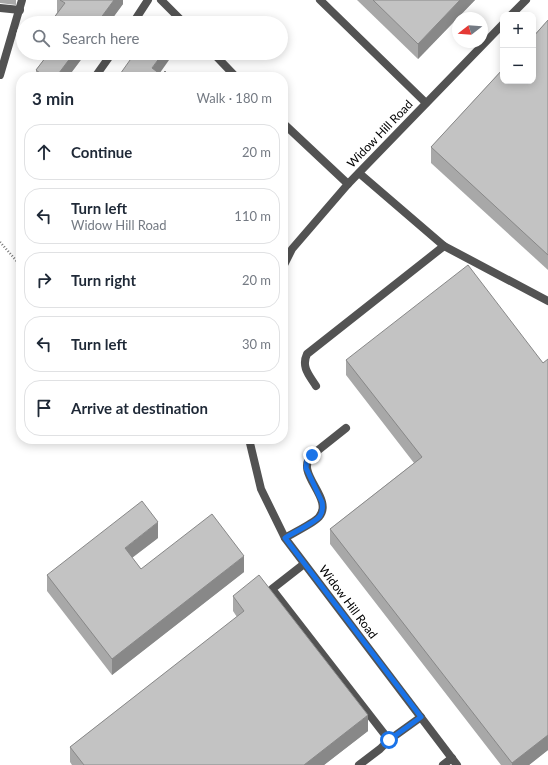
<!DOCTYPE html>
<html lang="en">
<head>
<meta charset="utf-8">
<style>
	:root { --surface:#fff; --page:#f6f6f7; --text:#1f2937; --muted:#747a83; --line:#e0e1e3 }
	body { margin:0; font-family:Lato,sans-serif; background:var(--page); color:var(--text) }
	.controls { position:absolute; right:12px; top:12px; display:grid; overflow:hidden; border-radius:8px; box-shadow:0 2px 10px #0003 }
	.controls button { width:36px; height:36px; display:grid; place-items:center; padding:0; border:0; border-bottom:1px solid var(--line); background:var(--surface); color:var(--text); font:20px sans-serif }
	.compass { position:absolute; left:452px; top:12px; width:36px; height:36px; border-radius:50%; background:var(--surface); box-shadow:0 2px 10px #0003; rotate:253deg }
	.stop { position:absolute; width:12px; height:12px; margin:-9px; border:3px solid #1a73e8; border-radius:50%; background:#fff }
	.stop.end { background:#1a73e8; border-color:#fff; box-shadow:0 1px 4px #0008 }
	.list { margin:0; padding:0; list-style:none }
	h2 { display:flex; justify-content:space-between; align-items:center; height:52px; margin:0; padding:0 16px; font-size:17px }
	h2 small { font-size:13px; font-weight:400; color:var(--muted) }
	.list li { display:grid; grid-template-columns:26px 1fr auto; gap:12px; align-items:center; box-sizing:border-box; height:56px; margin:0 8px 8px; padding:0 8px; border:1px solid var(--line); border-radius:16px }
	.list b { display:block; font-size:15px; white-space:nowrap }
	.list p { margin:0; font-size:13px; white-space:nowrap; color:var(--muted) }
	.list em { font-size:13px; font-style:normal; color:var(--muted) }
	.icon { flex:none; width:22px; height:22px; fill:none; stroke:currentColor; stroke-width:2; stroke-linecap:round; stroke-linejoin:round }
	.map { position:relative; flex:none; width:548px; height:765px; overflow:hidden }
	.search { position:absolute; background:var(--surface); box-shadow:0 2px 10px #0003; left:16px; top:16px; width:272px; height:44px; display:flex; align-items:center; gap:10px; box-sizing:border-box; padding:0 14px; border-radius:22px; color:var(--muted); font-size:15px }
	.panel { position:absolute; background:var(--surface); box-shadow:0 2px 10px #0003; left:16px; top:72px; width:272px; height:372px; border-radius:16px }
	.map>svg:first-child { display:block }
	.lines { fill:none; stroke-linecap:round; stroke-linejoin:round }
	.path { stroke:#757575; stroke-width:2.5; stroke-dasharray:1 2; stroke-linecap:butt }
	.service { stroke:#535353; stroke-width:8 }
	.minor { stroke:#535353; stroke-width:8 }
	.wall { fill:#a8a8a8 }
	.shaded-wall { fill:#888 }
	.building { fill:#c3c3c3; stroke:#888 }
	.route { stroke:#1a73e8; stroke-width:5 }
	.labels { text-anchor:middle; stroke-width:3; stroke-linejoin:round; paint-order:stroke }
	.street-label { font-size:12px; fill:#000; stroke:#fff }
</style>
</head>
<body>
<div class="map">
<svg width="548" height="765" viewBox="0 0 548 765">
	<rect width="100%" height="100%" fill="#fff"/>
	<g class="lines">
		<path class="path" d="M0 242 21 266"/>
		<g class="service">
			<path d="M320 0 426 103"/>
			<path d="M0 8 20 10"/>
			<path d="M0 75 22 0"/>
			<path d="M359 173 444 246 548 301"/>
			<path d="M316 386C309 375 301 367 307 354L444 246"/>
			<path d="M285 538C293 533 314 523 319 517 335 498 293 473 312 455L346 428"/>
			<path d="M304 564 272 589 389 740 421 717"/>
			<path d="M359 765 380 749 389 740"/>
			<path d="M443 765 452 758"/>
		</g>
		<g class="minor">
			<path d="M161 0 184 23"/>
			<path d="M511 15 526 0"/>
			<path d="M133 23 148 0"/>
			<path d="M213 53 236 77"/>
			<path d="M95 77 112 53"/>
			<path d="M283 123 348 184"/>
			<path d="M283 267 292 249 348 184 503 24"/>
			<path d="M249 439 261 489 285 538 457 765"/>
		</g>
	</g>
	<g class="wall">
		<path d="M0 0H16V5L0 3Z"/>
		<path d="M57 0H123V4L109 23H50L57 13Z"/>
		<path d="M357 0H475L418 59Z"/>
		<path d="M548 20V270L431 163V147Z"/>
		<path d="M49 53H86L68 77H36V70Z"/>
		<path d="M21 157V178L18 176V161Z"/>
		<path d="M548 359V750L529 765H501L330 544V529L414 463 346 375V360L543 363Z"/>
		<path d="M158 538 132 558 141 569 244 572 112 675 47 591V575Z"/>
		<path d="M233 596 368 731 324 765H72L70 762V747L237 617 233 611Z"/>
	</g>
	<g class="shaded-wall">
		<path d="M114 0H123V4L109 23H97Z"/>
		<path d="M460 0H475L418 59V44Z"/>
		<path d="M74 53H86L68 77H56Z"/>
		<path d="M163 53H174L157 77 152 68Z"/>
		<path d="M158 522V538L125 563V548Z"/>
		<path d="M244 556V572L112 675V659Z"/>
		<path d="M368 715V731L324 765H304Z"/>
		<path d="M548 735V750L529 765H512V763Z"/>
	</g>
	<g class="building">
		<path d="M60 0H114L97 23H50L65 3Z"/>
		<path d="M373 0H460L418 44Z"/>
		<path d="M159 20 164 23H157Z"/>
		<path d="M548 20V255L431 147 503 69V81H533V37Z"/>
		<path d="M49 53H74L56 77H45L36 70Z"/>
		<path d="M135 53H163L152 68 164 77H118Z"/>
		<path d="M165 71 171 77H164L161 75Z"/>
		<path d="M21 157V163L18 161Z"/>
		<path d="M468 265 543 363 548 359V735L512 763 330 529 422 457 346 360Z"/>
		<path d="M142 501 158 522 125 548 141 569 212 514 244 556 112 659 47 575Z"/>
		<path d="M259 575 368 715 304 765H84L70 747 244 611 233 596Z"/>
	</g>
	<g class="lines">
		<path class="route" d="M312 455 307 459 306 468 322 502C323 507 323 511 320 516 315 523 292 533 285 538L421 717 389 740"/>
	</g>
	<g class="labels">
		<g class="street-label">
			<text transform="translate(380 134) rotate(-46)" y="4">Widow Hill Road</text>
			<text transform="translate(348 602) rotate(53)" y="4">Widow Hill Road</text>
		</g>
	</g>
</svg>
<div class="controls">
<button>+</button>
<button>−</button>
</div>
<svg class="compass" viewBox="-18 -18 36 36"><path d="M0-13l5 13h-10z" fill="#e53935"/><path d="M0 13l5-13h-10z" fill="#747a83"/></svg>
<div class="stop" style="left:389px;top:740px"></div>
<div class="stop end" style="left:312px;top:455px"></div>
<div class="search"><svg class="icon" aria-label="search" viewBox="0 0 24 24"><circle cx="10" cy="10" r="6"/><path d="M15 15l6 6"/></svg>Search here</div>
<section class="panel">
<h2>3 min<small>Walk · 180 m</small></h2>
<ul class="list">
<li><svg class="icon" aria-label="ahead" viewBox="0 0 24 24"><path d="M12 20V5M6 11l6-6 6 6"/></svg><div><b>Continue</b></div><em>20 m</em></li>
<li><svg class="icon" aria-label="left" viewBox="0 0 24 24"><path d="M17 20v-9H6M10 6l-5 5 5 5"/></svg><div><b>Turn left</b><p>Widow Hill Road</p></div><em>110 m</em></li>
<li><svg class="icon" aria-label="right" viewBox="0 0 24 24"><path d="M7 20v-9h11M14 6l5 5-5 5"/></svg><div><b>Turn right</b></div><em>20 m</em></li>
<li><svg class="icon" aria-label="left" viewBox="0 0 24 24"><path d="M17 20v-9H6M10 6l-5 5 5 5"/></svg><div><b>Turn left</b></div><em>30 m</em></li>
<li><svg class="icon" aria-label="arrive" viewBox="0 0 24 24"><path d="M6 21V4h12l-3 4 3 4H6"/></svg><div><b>Arrive at destination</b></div></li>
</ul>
</section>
</div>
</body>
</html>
